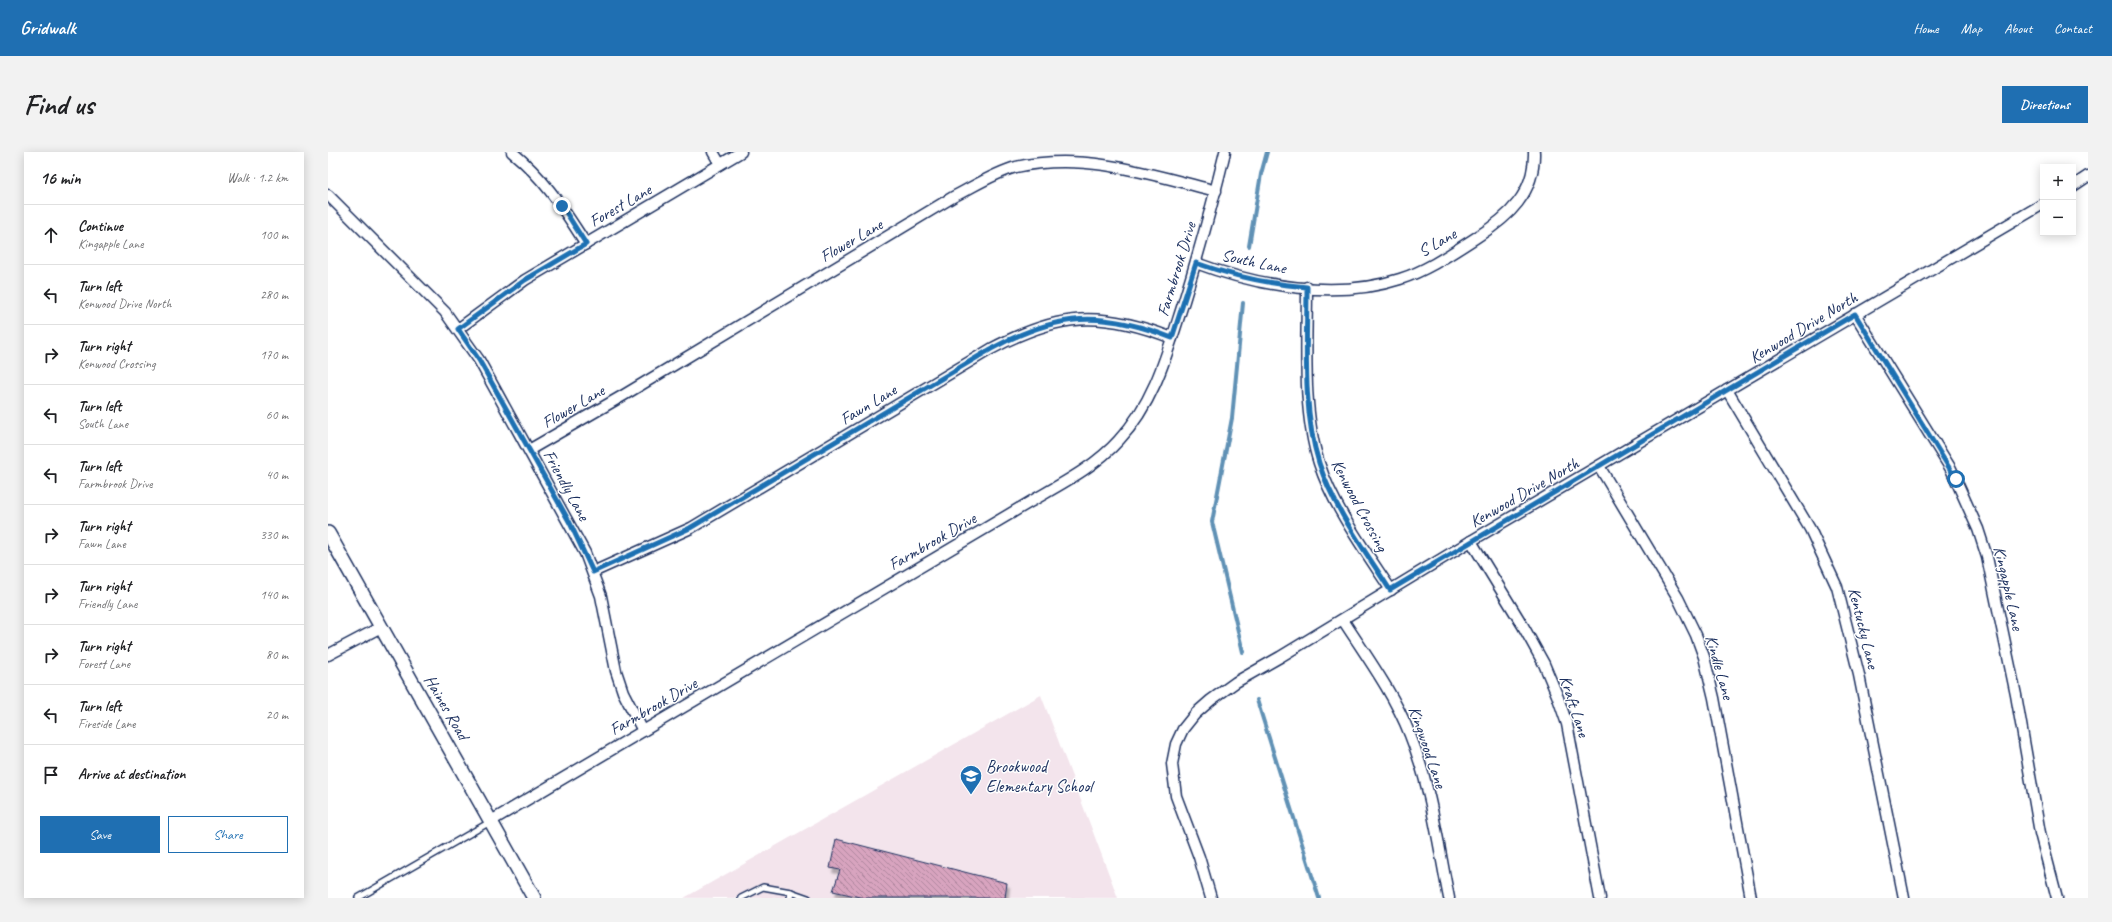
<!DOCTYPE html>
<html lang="en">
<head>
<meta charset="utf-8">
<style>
	:root { --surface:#fff; --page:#f2f2f2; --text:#202124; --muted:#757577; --line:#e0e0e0; --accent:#1f6fb2 }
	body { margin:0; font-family:Caveat,sans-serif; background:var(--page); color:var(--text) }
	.controls { position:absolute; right:12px; top:12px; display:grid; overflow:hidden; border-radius:0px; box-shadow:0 2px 10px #0003 }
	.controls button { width:36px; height:36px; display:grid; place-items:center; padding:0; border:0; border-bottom:1px solid var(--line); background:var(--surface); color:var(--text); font:20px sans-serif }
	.stop { position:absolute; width:12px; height:12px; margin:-9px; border:3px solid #1f6fb2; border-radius:50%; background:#fff }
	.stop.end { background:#1f6fb2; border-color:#fff; box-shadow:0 1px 4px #0008 }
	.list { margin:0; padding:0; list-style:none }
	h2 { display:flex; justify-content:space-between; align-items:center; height:52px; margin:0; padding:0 16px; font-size:17px }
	h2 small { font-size:13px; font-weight:400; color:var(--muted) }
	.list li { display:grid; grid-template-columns:26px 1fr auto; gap:12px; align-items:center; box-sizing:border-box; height:60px; padding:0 16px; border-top:1px solid var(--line) }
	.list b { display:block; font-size:15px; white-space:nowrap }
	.list p { margin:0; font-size:13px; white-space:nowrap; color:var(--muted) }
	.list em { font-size:13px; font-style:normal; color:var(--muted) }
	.actions { display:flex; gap:8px; padding:12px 16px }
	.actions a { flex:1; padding:9px 0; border:1px solid var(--accent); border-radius:0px; text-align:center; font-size:14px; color:var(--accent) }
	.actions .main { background:var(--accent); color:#fff }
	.icon { flex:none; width:22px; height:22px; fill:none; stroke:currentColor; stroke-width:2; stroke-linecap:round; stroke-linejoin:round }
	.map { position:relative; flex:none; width:1760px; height:746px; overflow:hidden; border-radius:0px }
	header { display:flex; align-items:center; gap:24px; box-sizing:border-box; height:56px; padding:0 20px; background:var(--accent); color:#fff }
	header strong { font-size:19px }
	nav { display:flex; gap:22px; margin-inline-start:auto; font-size:14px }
	.intro { display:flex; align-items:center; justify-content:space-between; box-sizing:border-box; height:96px; padding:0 24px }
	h1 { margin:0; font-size:28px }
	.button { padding:10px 18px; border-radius:0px; background:var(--accent); color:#fff; font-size:14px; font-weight:700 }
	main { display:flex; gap:24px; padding:0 24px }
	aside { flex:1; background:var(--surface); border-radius:0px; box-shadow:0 2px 10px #0003 }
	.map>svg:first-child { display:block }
	.built { fill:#f3e4ec }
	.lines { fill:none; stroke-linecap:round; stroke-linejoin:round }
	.stream { stroke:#6091b5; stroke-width:4 }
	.building { fill:url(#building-back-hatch); stroke:#1b2f5e; filter:url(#shadow) }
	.service-casing { stroke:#1b2f5e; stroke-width:8 }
	.minor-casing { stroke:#1b2f5e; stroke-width:13 }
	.tertiary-casing { stroke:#1b2f5e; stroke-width:16 }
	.service { stroke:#fff; stroke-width:5 }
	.minor { stroke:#fff; stroke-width:10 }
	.tertiary { stroke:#fff; stroke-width:13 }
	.route { stroke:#1f6fb2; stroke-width:5 }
	.labels { text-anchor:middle; stroke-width:3; stroke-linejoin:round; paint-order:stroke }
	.street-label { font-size:17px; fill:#1b2f5e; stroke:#fff }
	.poi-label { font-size:17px; fill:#1b2f5e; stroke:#fff; text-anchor:start }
</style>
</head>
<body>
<header>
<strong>Gridwalk</strong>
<nav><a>Home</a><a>Map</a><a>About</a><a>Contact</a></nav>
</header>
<div class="intro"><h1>Find us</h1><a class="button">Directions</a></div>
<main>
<aside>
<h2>16 min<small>Walk · 1.2 km</small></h2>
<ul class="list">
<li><svg class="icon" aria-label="ahead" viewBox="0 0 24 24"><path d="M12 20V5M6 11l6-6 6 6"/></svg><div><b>Continue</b><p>Kingapple Lane</p></div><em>100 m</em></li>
<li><svg class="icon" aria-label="left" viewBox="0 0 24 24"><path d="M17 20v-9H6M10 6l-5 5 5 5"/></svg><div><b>Turn left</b><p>Kenwood Drive North</p></div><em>280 m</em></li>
<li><svg class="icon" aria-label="right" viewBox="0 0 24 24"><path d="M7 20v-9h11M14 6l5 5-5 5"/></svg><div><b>Turn right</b><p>Kenwood Crossing</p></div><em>170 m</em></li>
<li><svg class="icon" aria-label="left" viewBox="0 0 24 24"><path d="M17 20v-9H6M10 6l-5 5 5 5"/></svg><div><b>Turn left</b><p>South Lane</p></div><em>60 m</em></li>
<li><svg class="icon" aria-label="left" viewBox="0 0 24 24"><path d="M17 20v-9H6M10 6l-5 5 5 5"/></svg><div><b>Turn left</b><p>Farmbrook Drive</p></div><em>40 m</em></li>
<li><svg class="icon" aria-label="right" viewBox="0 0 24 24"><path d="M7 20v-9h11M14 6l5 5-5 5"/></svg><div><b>Turn right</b><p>Fawn Lane</p></div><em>330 m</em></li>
<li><svg class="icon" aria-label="right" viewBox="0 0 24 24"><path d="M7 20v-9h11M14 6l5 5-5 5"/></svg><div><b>Turn right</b><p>Friendly Lane</p></div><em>140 m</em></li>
<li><svg class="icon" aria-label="right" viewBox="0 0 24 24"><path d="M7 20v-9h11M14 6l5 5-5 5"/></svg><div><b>Turn right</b><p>Forest Lane</p></div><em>80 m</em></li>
<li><svg class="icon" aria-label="left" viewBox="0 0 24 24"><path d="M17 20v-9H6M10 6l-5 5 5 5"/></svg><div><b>Turn left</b><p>Fireside Lane</p></div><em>20 m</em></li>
<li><svg class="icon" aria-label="arrive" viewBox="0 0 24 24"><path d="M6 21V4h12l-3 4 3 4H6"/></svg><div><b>Arrive at destination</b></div></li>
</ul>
<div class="actions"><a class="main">Save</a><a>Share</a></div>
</aside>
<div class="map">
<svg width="1760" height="746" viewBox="0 0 1760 746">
	<defs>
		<pattern id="building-back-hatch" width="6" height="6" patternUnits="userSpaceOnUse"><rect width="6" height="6" fill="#d8a4bf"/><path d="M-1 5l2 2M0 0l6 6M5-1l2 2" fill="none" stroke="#ae869e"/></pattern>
		<filter id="shadow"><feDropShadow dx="2.5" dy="4.5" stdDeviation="1" flood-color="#0004"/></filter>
	</defs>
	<rect width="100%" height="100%" fill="#fff"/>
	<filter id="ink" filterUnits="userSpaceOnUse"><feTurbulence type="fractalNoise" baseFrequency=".025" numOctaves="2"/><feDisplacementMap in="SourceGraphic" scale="8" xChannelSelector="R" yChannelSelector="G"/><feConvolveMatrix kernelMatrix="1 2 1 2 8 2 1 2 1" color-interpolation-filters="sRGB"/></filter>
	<g filter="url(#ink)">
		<path class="built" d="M713 543 790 746H356Z"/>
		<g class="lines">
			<g class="stream">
				<path d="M921 94 933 22 939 0"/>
				<path d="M915 500 884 370 904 266 915 151"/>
				<path d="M929 548 991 746"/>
			</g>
		</g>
		<path class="building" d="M508 687 679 731 677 746H536L505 739 512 718 502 716Z"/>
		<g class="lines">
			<g class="service-casing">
				<g id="service">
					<path d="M30 746 162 670"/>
					<path d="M413 746 435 735 463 740 480 746"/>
					<path d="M462 746 463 740"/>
				</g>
			</g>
			<g class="minor-casing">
				<g id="minor">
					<path d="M184 0C218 28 234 55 258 92"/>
					<path d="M385 0 392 12"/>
					<path d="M1745 34 1760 24"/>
					<path d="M0 43 117 160 151 208 257 401 273 444 288 519 295 540 315 579"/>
					<path d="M868 111C929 134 1008 148 1072 127 1100 118 1124 101 1149 85 1181 65 1207 41 1206 0"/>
					<path d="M979 135C979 191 974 258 991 311 1005 355 1038 400 1063 438"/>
					<path d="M1527 162 1623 317 1650 377 1659 405 1688 543 1712 681 1729 746"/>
					<path d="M130 177 197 128 413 0"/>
					<path d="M1399 238 1482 377 1509 435 1531 523 1576 746"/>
					<path d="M201 298 296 243 625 45C645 35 666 21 688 15 756 0 822 22 888 39"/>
					<path d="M1271 314 1350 446 1368 483 1376 505 1386 546 1423 746"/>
					<path d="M1143 389 1195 474 1216 512 1229 543 1239 572 1272 746"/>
					<path d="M265 420 363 376 663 197C730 161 773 158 844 186"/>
					<path d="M1015 468C1039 505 1066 542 1082 583 1103 635 1110 691 1121 746"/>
					<path d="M0 503 53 475"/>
					<path d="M163 669 702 350C733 332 767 315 791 288 827 250 840 198 856 149 871 100 885 50 897 0"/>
					<path d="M883 746 871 705 848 644 844 612 848 592 855 577 867 562 883 548 908 530 952 505 1143 389 1715 52"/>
				</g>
			</g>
			<g class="tertiary-casing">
				<path id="tertiary" d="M0 381 206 746"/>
			</g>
			<use href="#service" class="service"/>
			<use href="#minor" class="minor"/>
			<use href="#tertiary" class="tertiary"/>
		</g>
	</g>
	<g class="lines" filter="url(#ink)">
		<path class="route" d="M234 54 258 92 197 128 130 177 151 208 242 371 265 420 362 376 663 197C729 161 774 158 844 186L868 111C904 124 939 132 979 135 979 191 974 257 991 311 1005 355 1038 400 1062 438L1527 162 1628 327"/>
	</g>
	<defs>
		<g id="school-pin" transform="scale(1.15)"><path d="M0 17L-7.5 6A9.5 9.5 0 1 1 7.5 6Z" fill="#1f6fb2" stroke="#fff"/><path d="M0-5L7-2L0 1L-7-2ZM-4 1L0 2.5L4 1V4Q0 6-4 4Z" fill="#fff"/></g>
	</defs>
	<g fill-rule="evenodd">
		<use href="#school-pin" x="643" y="624"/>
	</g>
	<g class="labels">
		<g class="street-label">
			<text transform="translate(292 53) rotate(-30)" y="6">Forest Lane</text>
			<text transform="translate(523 88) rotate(-30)" y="6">Flower Lane</text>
			<text transform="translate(1109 90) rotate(-30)" y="6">S Lane</text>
			<text transform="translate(926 109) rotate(12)" y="6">South Lane</text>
			<text transform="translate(848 117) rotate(-73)" y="6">Farmbrook Drive</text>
			<text transform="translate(1475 175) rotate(-31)" y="6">Kenwood Drive North</text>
			<text transform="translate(540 252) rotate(-31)" y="6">Fawn Lane</text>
			<text transform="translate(245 254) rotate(-30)" y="6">Flower Lane</text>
			<text transform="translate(239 333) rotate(61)" y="6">Friendly Lane</text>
			<text transform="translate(1196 340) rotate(-30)" y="6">Kenwood Drive North</text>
			<text transform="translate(1032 353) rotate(62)" y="6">Kenwood Crossing</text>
			<text transform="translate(604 389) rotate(-30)" y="6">Farmbrook Drive</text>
			<text transform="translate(1681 436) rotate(77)" y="6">Kingapple Lane</text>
			<text transform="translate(1536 476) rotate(76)" y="6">Kentucky Lane</text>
			<text transform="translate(1392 515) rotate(74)" y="6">Kindle Lane</text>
			<text transform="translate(325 554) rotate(-30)" y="6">Farmbrook Drive</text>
			<text transform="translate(1247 554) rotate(72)" y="6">Kraft Lane</text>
			<text transform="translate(119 555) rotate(60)" y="6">Haines Road</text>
			<text transform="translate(1100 595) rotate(71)" y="6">Kingwood Lane</text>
		</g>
		<g class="poi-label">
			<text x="658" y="620">Brookwood<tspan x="658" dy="20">Elementary School</tspan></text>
		</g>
	</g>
</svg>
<div class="controls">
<button>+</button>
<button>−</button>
</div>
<div class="stop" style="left:1628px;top:327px"></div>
<div class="stop end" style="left:234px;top:54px"></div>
</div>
</main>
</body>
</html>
